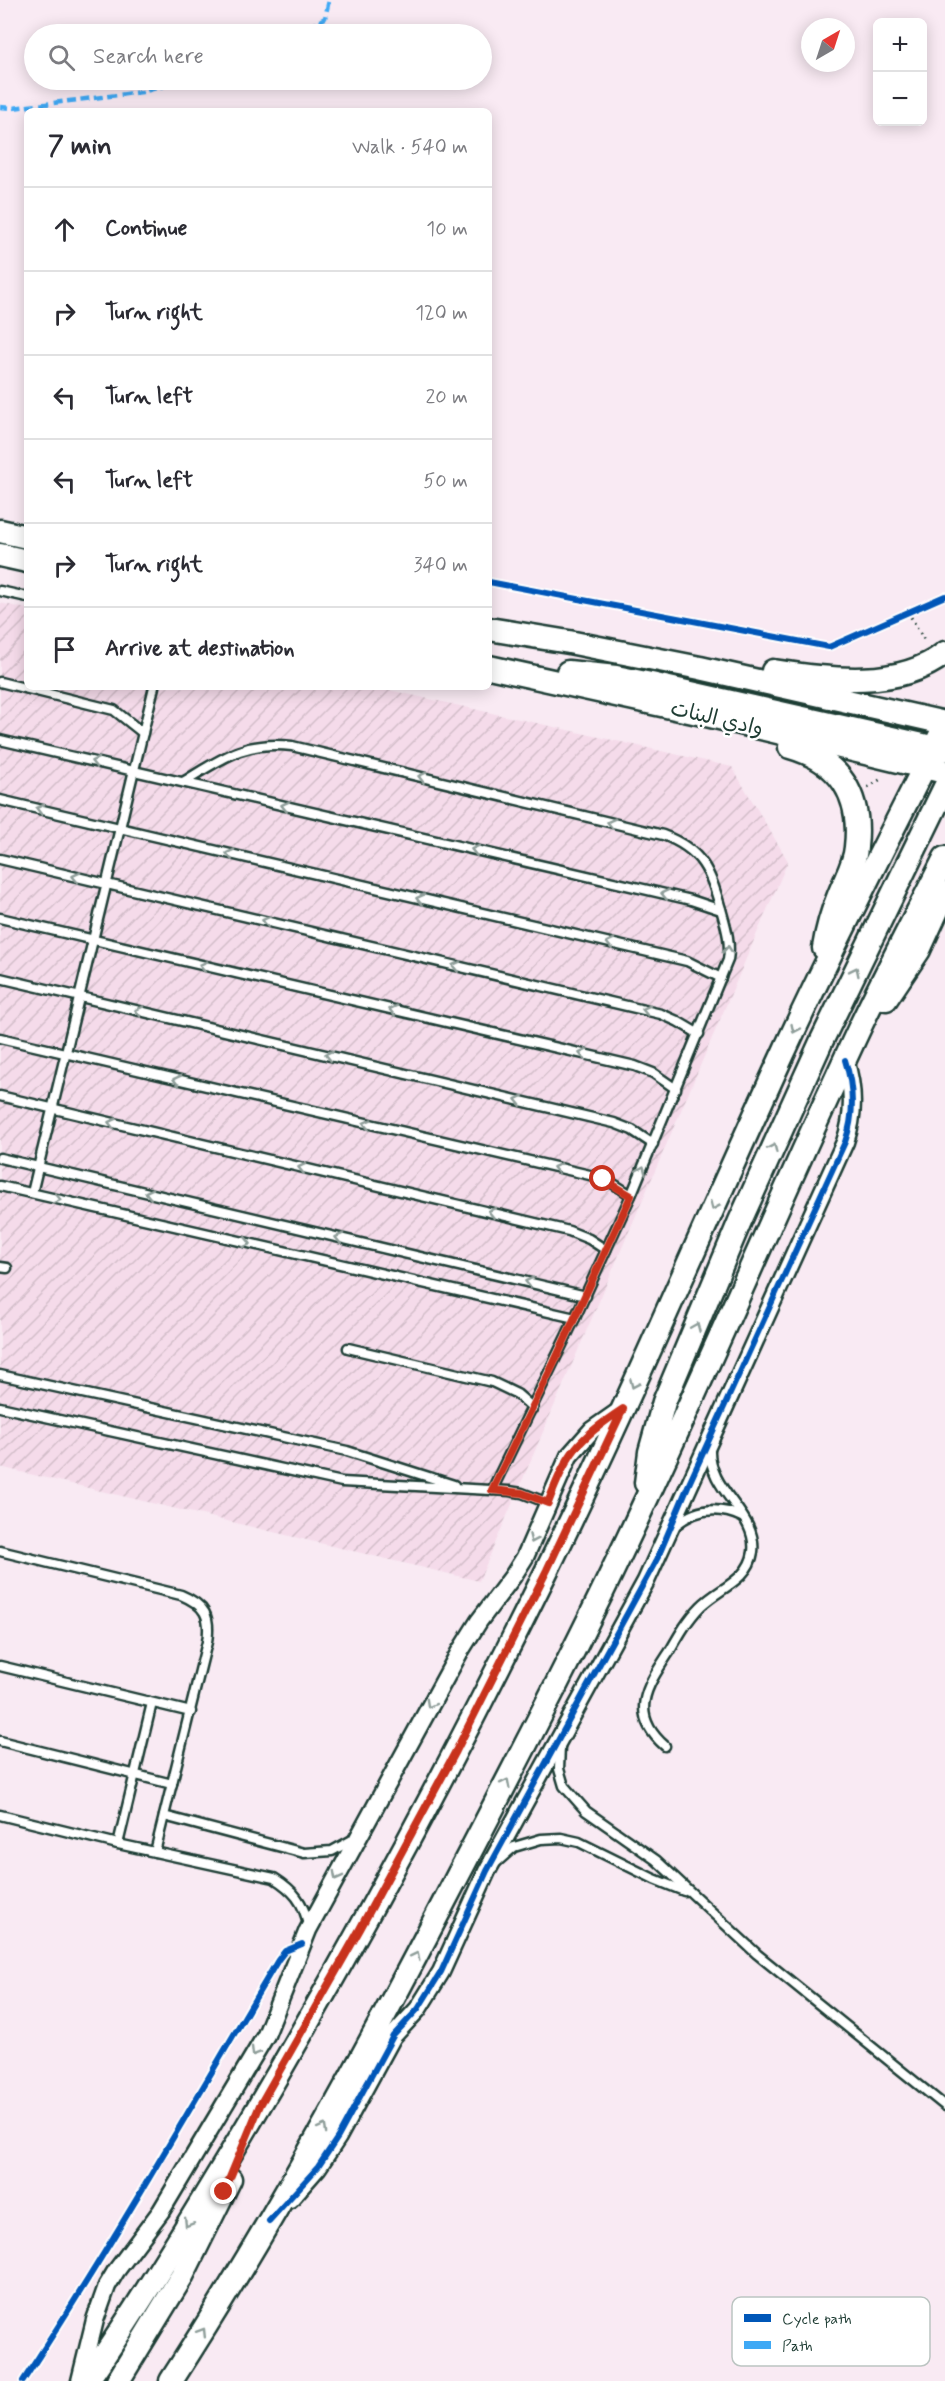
<!DOCTYPE html>
<html lang="en">
<head>
<meta charset="utf-8">
<style>
	:root { --surface:#fff; --page:#f2f2f3; --text:#2b2b33; --muted:#7c7c81; --line:#e1e1e2 }
	body { margin:0; font-family:Mynerve,"Playpen Sans Arabic",sans-serif; background:var(--page); color:var(--text) }
	.controls { position:absolute; right:18px; top:18px; display:grid; overflow:hidden; border-radius:9px; box-shadow:0 3px 15px #0003 }
	.controls button { width:54px; height:54px; display:grid; place-items:center; padding:0; border:0; border-bottom:2px solid var(--line); background:var(--surface); color:var(--text); font:30px sans-serif }
	.compass { position:absolute; left:801px; top:18px; width:54px; height:54px; border-radius:50%; background:var(--surface); box-shadow:0 3px 15px #0003; rotate:39deg }
	.stop { position:absolute; width:18px; height:18px; margin:-14px; border:4px solid #c8321e; border-radius:50%; background:#fff }
	.stop.end { background:#c8321e; border-color:#fff; box-shadow:0 2px 6px #0008 }
	.list { margin:0; padding:0; list-style:none }
	h2 { display:flex; justify-content:space-between; align-items:center; height:78px; margin:0; padding:0 24px; font-size:26px }
	h2 small { font-size:20px; font-weight:400; color:var(--muted) }
	.list li { display:grid; grid-template-columns:39px 1fr auto; gap:18px; align-items:center; box-sizing:border-box; height:84px; padding:0 24px; border-top:2px solid var(--line) }
	.list b { display:block; font-size:22px; white-space:nowrap }
	.list em { font-size:20px; font-style:normal; color:var(--muted) }
	.icon { flex:none; width:33px; height:33px; fill:none; stroke:currentColor; stroke-width:2; stroke-linecap:round; stroke-linejoin:round }
	.map { position:relative; flex:none; width:945px; height:2381px; overflow:hidden }
	.search { position:absolute; background:var(--surface); box-shadow:0 3px 15px #0003; left:24px; top:24px; width:468px; height:66px; display:flex; align-items:center; gap:15px; box-sizing:border-box; padding:0 21px; border-radius:33px; color:var(--muted); font-size:22px }
	.panel { position:absolute; background:var(--surface); box-shadow:0 3px 15px #0003; left:24px; top:108px; width:468px; height:582px; border-radius:9px }
	.map>svg:first-child { display:block }
	.industrial { fill:url(#industrial-furrows) }
	.lines { fill:none; stroke-linecap:round; stroke-linejoin:round }
	.lane-casing { stroke:#1f3d34; stroke-width:13 }
	.street-casing { stroke:#1f3d34; stroke-width:21 }
	.secondary-casing { stroke:#1f3d34; stroke-width:27 }
	.path { stroke:#1f3d34; stroke-width:3; stroke-dasharray:1.5 4.5; stroke-linecap:butt }
	.lane { stroke:#fff; stroke-width:8 }
	.street { stroke:#fff; stroke-width:16 }
	.secondary { stroke:#fff; stroke-width:22 }
	.quiet { stroke:#3fa9f5; stroke-width:4.5; stroke-dasharray:9 4.5; stroke-linecap:butt }
	.cycleway-casing { stroke:#fff; stroke-width:10 }
	.cycleway { stroke:#0057b8; stroke-width:6 }
	.oneway { stroke:#8f9e9a }
	.route { stroke:#c8321e; stroke-width:8 }
	.labels { text-anchor:middle; stroke-width:5; stroke-linejoin:round; paint-order:stroke }
	.street-label { font-size:21px; fill:#1f3d34; stroke:#fff }
	.key { fill:#fff; stroke:#bcc5c2; stroke-width:1.5 }
	.key-label { font-size:16px; fill:#1f3d34 }
</style>
</head>
<body>
<div class="map">
<svg width="945" height="2381" viewBox="0 0 945 2381">
	<defs>
		<pattern id="industrial-furrows" width="10" height="10" patternUnits="userSpaceOnUse" patternTransform="scale(1.5)"><rect width="10" height="10" fill="#f5dbea"/><path d="M-1 1l2-2M0 10L10 0M9 11l2-2" fill="none" stroke="#d2bdc9"/></pattern>
	</defs>
	<rect width="100%" height="100%" fill="#f9eaf3"/>
	<filter id="ink" filterUnits="userSpaceOnUse"><feTurbulence type="fractalNoise" baseFrequency=".0167" numOctaves="2"/><feDisplacementMap in="SourceGraphic" scale="12" xChannelSelector="R" yChannelSelector="G"/><feConvolveMatrix kernelMatrix="1 2 1 2 8 2 1 2 1" color-interpolation-filters="sRGB"/></filter>
	<g filter="url(#ink)">
		<path class="industrial" d="M0 603 27 609V687H376L732 767 788 861 479 1581 0 1467Z"/>
		<g class="lines">
			<g class="lane-casing">
				<g id="lane">
					<path d="M0 591 27 597"/>
					<path d="M0 682 114 710 143 733"/>
					<path d="M0 740 691 900 721 910"/>
					<path d="M183 782C221 759 245 740 292 746L663 835C703 850 710 872 721 909 726 927 731 942 728 960L633 1191 575 1318 492 1490"/>
					<path d="M0 800 687 961 721 978"/>
					<path d="M0 859 661 1014 677 1021 699 1034"/>
					<path d="M0 918 635 1066 653 1073 676 1089"/>
					<path d="M0 978 614 1123 632 1130 653 1144"/>
					<path d="M0 1038 594 1176 612 1183 631 1195"/>
					<path d="M0 1096 569 1231 589 1239 606 1250"/>
					<path d="M0 1158 586 1296"/>
					<path d="M0 1186 575 1318"/>
					<path d="M32 1193 154 687"/>
					<path d="M0 1267 7 1268"/>
					<path d="M348 1348 492 1382 517 1394 533 1408"/>
					<path d="M0 1375 347 1451 454 1485"/>
					<path d="M0 1407 342 1482 509 1491 522 1493 548 1503"/>
					<path d="M676 1525C696 1508 718 1506 742 1517"/>
					<path d="M0 1551 181 1595C205 1605 211 1616 207 1642L155 1852"/>
					<path d="M0 1666 191 1712"/>
					<path d="M0 1741 172 1784"/>
					<path d="M560 1746 559 1769 564 1786 586 1811 656 1860 757 1954 945 2106"/>
					<path d="M665 1746C627 1713 648 1685 670 1651 679 1635 688 1619 701 1606 719 1588 749 1580 753 1552 758 1514 708 1491 710 1449"/>
					<path d="M0 1815 118 1844 274 1878C293 1890 304 1902 308 1925"/>
					<path d="M164 1816 304 1853 332 1851 354 1839"/>
					<path d="M118 1844 152 1703"/>
					<path d="M497 1862 514 1847 541 1839 561 1838 579 1842 654 1879 684 1891"/>
				</g>
			</g>
			<g class="street-casing">
				<g id="street">
					<path d="M290 2199 318 2167 338 2137 393 2036 418 2009 441 1972 487 1871 646 1581 845 1142C855 1114 854 1088 845 1060"/>
					<path d="M80 2381 95 2320 107 2286 116 2271 161 2211 266 2035 308 1930 459 1653 479 1621 513 1576 525 1557 569 1456 592 1430 622 1409"/>
				</g>
			</g>
			<g class="secondary-casing">
				<g id="secondary">
					<path d="M0 531 27 537"/>
					<path d="M0 555 27 561"/>
					<path d="M489 629 569 642 700 668 945 723"/>
					<path d="M489 667 698 713 945 772"/>
					<path d="M773 671C828 679 899 690 945 653"/>
					<path d="M568 672 616 677 651 684 945 750"/>
					<path d="M790 747C840 761 862 795 856 847 855 864 845 879 839 895 832 912 827 929 824 948"/>
					<path d="M886 999 919 950 945 893"/>
					<path d="M646 1483 650 1452 664 1402 740 1221 822 1040 945 787"/>
					<path d="M87 2381C142 2301 192 2218 242 2135 351 1952 451 1765 545 1574 629 1403 703 1227 783 1054 834 943 890 835 945 726"/>
					<path d="M118 2381 182 2276 230 2179"/>
					<path d="M171 2381C275 2220 367 2051 455 1881 520 1756 585 1632 644 1504 718 1346 786 1185 860 1027 887 970 917 914 945 858"/>
				</g>
			</g>
			<g class="path">
				<path d="M908 612 926 643"/>
				<path d="M868 787 883 778"/>
			</g>
			<use href="#lane" class="lane"/>
			<use href="#street" class="street"/>
			<use href="#secondary" class="secondary"/>
			<g class="quiet">
				<path d="M296 34 325 18 329 0"/>
				<path d="M0 107 13 108 142 92 186 80"/>
			</g>
			<g class="cycleway-casing">
				<g id="cycleway">
					<path d="M489 582 829 647 945 596"/>
					<path d="M269 2221 318 2167 338 2137 393 2036 418 2009 441 1972 487 1871 658 1557 688 1486 845 1142C855 1114 854 1088 845 1060"/>
					<path d="M23 2381C113 2244 194 2101 278 1960L285 1951 302 1944"/>
				</g>
			</g>
			<use href="#cycleway" class="cycleway"/>
		</g>
		<defs><path id="oneway-chevron" d="M-2-3.5L2.5 0L-2 3.5" fill="none" stroke-width="1.6" stroke-linecap="round" stroke-linejoin="round" transform="scale(1.5)"/></defs>
		<g class="oneway">
			<use href="#oneway-chevron" transform="translate(95 762) rotate(-167)"/>
			<use href="#oneway-chevron" transform="translate(422 777) rotate(-166)"/>
			<use href="#oneway-chevron" transform="translate(285 806) rotate(-167)"/>
			<use href="#oneway-chevron" transform="translate(40 809) rotate(-166)"/>
			<use href="#oneway-chevron" transform="translate(611 823) rotate(-166)"/>
			<use href="#oneway-chevron" transform="translate(475 850) rotate(-167)"/>
			<use href="#oneway-chevron" transform="translate(230 854) rotate(-167)"/>
			<use href="#oneway-chevron" transform="translate(76 877) rotate(-167)"/>
			<use href="#oneway-chevron" transform="translate(665 894) rotate(-167)"/>
			<use href="#oneway-chevron" transform="translate(420 899) rotate(-167)"/>
			<use href="#oneway-chevron" transform="translate(266 921) rotate(-167)"/>
			<use href="#oneway-chevron" transform="translate(610 943) rotate(-167)"/>
			<use href="#oneway-chevron" transform="translate(728 950) rotate(-86)"/>
			<use href="#oneway-chevron" transform="translate(203 966) rotate(-167)"/>
			<use href="#oneway-chevron" transform="translate(456 966) rotate(-167)"/>
			<use href="#oneway-chevron" transform="translate(855 971) rotate(-64)"/>
			<use href="#oneway-chevron" transform="translate(393 1010) rotate(-167)"/>
			<use href="#oneway-chevron" transform="translate(646 1010) rotate(-167)"/>
			<use href="#oneway-chevron" transform="translate(139 1011) rotate(-167)"/>
			<use href="#oneway-chevron" transform="translate(795 1029) rotate(115)"/>
			<use href="#oneway-chevron" transform="translate(583 1054) rotate(-167)"/>
			<use href="#oneway-chevron" transform="translate(329 1055) rotate(-167)"/>
			<use href="#oneway-chevron" transform="translate(177 1080) rotate(-167)"/>
			<use href="#oneway-chevron" transform="translate(519 1100) rotate(-167)"/>
			<use href="#oneway-chevron" transform="translate(112 1123) rotate(-167)"/>
			<use href="#oneway-chevron" transform="translate(367 1124) rotate(-167)"/>
			<use href="#oneway-chevron" transform="translate(773 1148) rotate(-66)"/>
			<use href="#oneway-chevron" transform="translate(302 1168) rotate(-167)"/>
			<use href="#oneway-chevron" transform="translate(557 1168) rotate(-167)"/>
			<use href="#oneway-chevron" transform="translate(642 1170) rotate(-67)"/>
			<use href="#oneway-chevron" transform="translate(149 1193) rotate(-167)"/>
			<use href="#oneway-chevron" transform="translate(57 1199) rotate(13)"/>
			<use href="#oneway-chevron" transform="translate(714 1206) rotate(114)"/>
			<use href="#oneway-chevron" transform="translate(492 1212) rotate(-167)"/>
			<use href="#oneway-chevron" transform="translate(339 1238) rotate(-167)"/>
			<use href="#oneway-chevron" transform="translate(247 1243) rotate(13)"/>
			<use href="#oneway-chevron" transform="translate(529 1282) rotate(-167)"/>
			<use href="#oneway-chevron" transform="translate(696 1327) rotate(-67)"/>
			<use href="#oneway-chevron" transform="translate(634 1384) rotate(114)"/>
			<use href="#oneway-chevron" transform="translate(533 1539) rotate(114)"/>
			<use href="#oneway-chevron" transform="translate(430 1704) rotate(119)"/>
			<use href="#oneway-chevron" transform="translate(506 1783) rotate(-63)"/>
			<use href="#oneway-chevron" transform="translate(337 1876) rotate(118)"/>
			<use href="#oneway-chevron" transform="translate(416 1956) rotate(-63)"/>
			<use href="#oneway-chevron" transform="translate(255 2052) rotate(121)"/>
			<use href="#oneway-chevron" transform="translate(323 2128) rotate(-61)"/>
			<use href="#oneway-chevron" transform="translate(188 2223) rotate(122)"/>
			<use href="#oneway-chevron" transform="translate(202 2332) rotate(-58)"/>
		</g>
	</g>
	<g class="lines" filter="url(#ink)">
		<path class="route" d="M224 2192 260 2105 360 1929 456 1751 547 1570 623 1409C577 1439 568 1452 548 1503L522 1493 492 1490 554 1363 631 1196 603 1179"/>
	</g>
	<g class="labels">
		<g class="street-label">
			<text transform="translate(717 718) rotate(13)" y="7">وادي البنات</text>
		</g>
	</g>
	<rect x="732" y="2297" width="198" height="69" rx="9" class="key"/>
	<rect x="744" y="2314" width="27" height="8" fill="#0057b8"/>
	<rect x="744" y="2341" width="27" height="8" fill="#3fa9f5"/>
	<g class="key-label">
		<text x="782" y="2324">Cycle path</text>
		<text x="782" y="2351">Path</text>
	</g>
</svg>
<div class="controls">
<button>+</button>
<button>−</button>
</div>
<svg class="compass" viewBox="-18 -18 36 36"><path d="M0-13l5 13h-10z" fill="#e53935"/><path d="M0 13l5-13h-10z" fill="#7c7c81"/></svg>
<div class="stop" style="left:603px;top:1179px"></div>
<div class="stop end" style="left:224px;top:2192px"></div>
<div class="search"><svg class="icon" aria-label="search" viewBox="0 0 24 24"><circle cx="10" cy="10" r="6"/><path d="M15 15l6 6"/></svg>Search here</div>
<section class="panel">
<h2>7 min<small>Walk · 540 m</small></h2>
<ul class="list">
<li><svg class="icon" aria-label="ahead" viewBox="0 0 24 24"><path d="M12 20V5M6 11l6-6 6 6"/></svg><div><b>Continue</b></div><em>10 m</em></li>
<li><svg class="icon" aria-label="right" viewBox="0 0 24 24"><path d="M7 20v-9h11M14 6l5 5-5 5"/></svg><div><b>Turn right</b></div><em>120 m</em></li>
<li><svg class="icon" aria-label="left" viewBox="0 0 24 24"><path d="M17 20v-9H6M10 6l-5 5 5 5"/></svg><div><b>Turn left</b></div><em>20 m</em></li>
<li><svg class="icon" aria-label="left" viewBox="0 0 24 24"><path d="M17 20v-9H6M10 6l-5 5 5 5"/></svg><div><b>Turn left</b></div><em>50 m</em></li>
<li><svg class="icon" aria-label="right" viewBox="0 0 24 24"><path d="M7 20v-9h11M14 6l5 5-5 5"/></svg><div><b>Turn right</b></div><em>340 m</em></li>
<li><svg class="icon" aria-label="arrive" viewBox="0 0 24 24"><path d="M6 21V4h12l-3 4 3 4H6"/></svg><div><b>Arrive at destination</b></div></li>
</ul>
</section>
</div>
</body>
</html>
